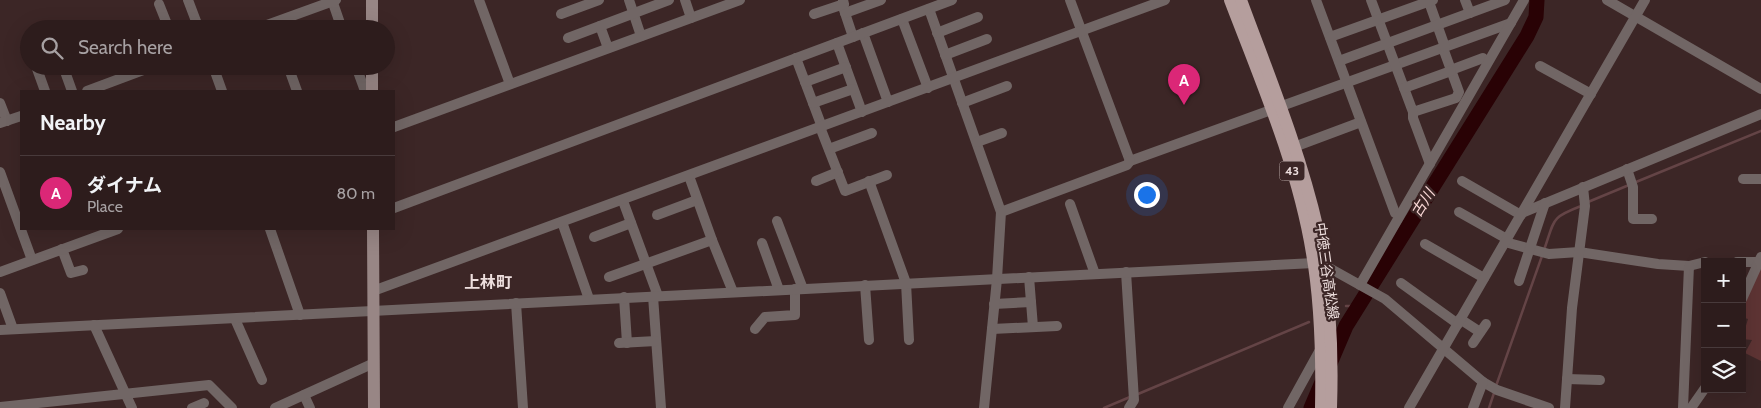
<!DOCTYPE html>
<html lang="en">
<head>
<meta charset="utf-8">
<style>
	:root { --surface:#2d1c1c; --page:#392929; --text:#f1f3f6; --muted:#a7a1a3; --line:#483a3b; --accent:#db2777 }
	body { margin:0; font-family:Cabin,"Noto Sans JP",sans-serif; background:var(--page); color:var(--text) }
	.controls { position:absolute; right:15px; bottom:15px; display:grid; overflow:hidden; border-radius:0px; box-shadow:0 5px 20px #0002 }
	.controls button { width:45px; height:45px; display:grid; place-items:center; padding:0; border:0; border-bottom:1px solid var(--line); background:var(--surface); color:var(--text); font:25px sans-serif }
	.you { position:absolute; left:1146px; top:194px; width:18px; height:18px; margin:-12px; border:4px solid #fff; border-radius:50%; background:#1a73e8; box-shadow:0 0 0 8px #1a73e833 }
	.badge { display:grid; place-items:center; width:32px; height:32px; border-radius:50%; background:var(--accent); color:#fff; font-size:16px; font-weight:700 }
	.pin { position:absolute; translate:-50% -41px; filter:drop-shadow(0 1px 2px #0008) }
	.pin::after { content:''; position:absolute; top:26px; width:18px; height:15px; background:inherit; clip-path:polygon(0 0,100% 0,50% 100%) }
	.list { margin:0; padding:0; list-style:none }
	h2 { display:flex; justify-content:space-between; align-items:center; height:65px; margin:0; padding:0 20px; font-size:21px }
	h2 small { font-size:16px; font-weight:400; color:var(--muted) }
	.list li { display:grid; grid-template-columns:32px 1fr auto; gap:15px; align-items:center; box-sizing:border-box; height:75px; padding:0 20px; border-top:1px solid var(--line) }
	.list b { display:block; font-size:19px; white-space:nowrap }
	.list p { margin:0; font-size:16px; white-space:nowrap; color:var(--muted) }
	.list em { font-size:16px; font-style:normal; color:var(--muted) }
	.icon { flex:none; width:28px; height:28px; fill:none; stroke:currentColor; stroke-width:2; stroke-linecap:round; stroke-linejoin:round }
	.map { position:relative; flex:none; width:1761px; height:408px; overflow:hidden }
	.search { position:absolute; background:var(--surface); box-shadow:0 5px 20px #0002; left:20px; top:20px; width:375px; height:55px; display:flex; align-items:center; gap:12px; box-sizing:border-box; padding:0 18px; border-radius:28px; color:var(--muted); font-size:19px }
	.panel { position:absolute; background:var(--surface); box-shadow:0 5px 20px #0002; left:20px; top:90px; width:375px; height:140px; border-radius:0px }
	.map>svg:first-child { display:block }
	.green { fill:#5e3434 }
	.lines { fill:none; stroke-linecap:round; stroke-linejoin:round }
	.stream { stroke:#644446; stroke-width:2.5 }
	.river { stroke:#290205; stroke-width:15 }
	.street { stroke:#716665; stroke-width:10 }
	.secondary { stroke:#988685; stroke-width:12 }
	.primary { stroke:#b59e9d; stroke-width:12 }
	.labels { text-anchor:middle; stroke-width:4.5; stroke-linejoin:round; paint-order:stroke }
	.shield { fill:#3c2626; stroke:#b9a8a7; stroke-width:1 }
	.shield-label { font-size:12px; font-weight:bold; fill:#eedfde }
	.street-label { font-size:14px; fill:#eedfde; stroke:#3c2626 }
	.water-label { font-size:15px; font-style:italic; fill:#fcdad9; stroke:#3c2626 }
	.quarter-label { font-size:16px; font-weight:bold; fill:#eedfde; stroke:#3c2626 }
</style>
</head>
<body>
<div class="map">
<svg width="1761" height="408" viewBox="0 0 1761 408">
	<rect width="100%" height="100%" fill="#3c2626"/>
	<path class="green" d="M1761 268V361L1745 353 1752 340 1742 339 1748 319 1742 317V307Z"/>
	<g class="lines">
		<g class="stream">
			<path d="M1636 182 1761 131"/>
			<path d="M1588 202 1629 185"/>
			<path d="M1544 250C1555 219 1550 218 1581 206"/>
			<path d="M1346 306H1358"/>
			<path d="M1496 386 1542 256"/>
			<path d="M1138 394 1309 322"/>
			<path d="M1104 408 1130 397"/>
			<path d="M1489 408 1494 393"/>
		</g>
		<path class="river" d="M1311 408 1346 326 1527 36 1536 17 1537 0"/>
		<g class="street">
			<path d="M188 0 199 29"/>
			<path d="M332 0 342 29"/>
			<path d="M479 0 510 84"/>
			<path d="M629 0 641 36"/>
			<path d="M685 0 691 18"/>
			<path d="M1070 0 1130 161 1511 23"/>
			<path d="M1316 0 1395 213"/>
			<path d="M1371 0 1413 112 1456 98 1459 92 1443 48"/>
			<path d="M1465 0 1470 13"/>
			<path d="M1607 0 1761 89"/>
			<path d="M1429 2 1445 47"/>
			<path d="M159 4 169 29"/>
			<path d="M843 7 853 37"/>
			<path d="M929 9 1001 212"/>
			<path d="M845 13 881 0"/>
			<path d="M561 14 599 0"/>
			<path d="M814 14 844 4 843 0"/>
			<path d="M902 19 928 88"/>
			<path d="M600 26 608 48"/>
			<path d="M256 29 336 0"/>
			<path d="M863 33 888 102"/>
			<path d="M937 33 978 17"/>
			<path d="M1330 37 1433 0"/>
			<path d="M568 38 669 0"/>
			<path d="M837 43 862 112"/>
			<path d="M945 55 987 39"/>
			<path d="M796 58 822 127"/>
			<path d="M1339 61 1505 0"/>
			<path d="M36 66 45 91"/>
			<path d="M63 66 72 91"/>
			<path d="M213 66 222 91"/>
			<path d="M288 66 297 91"/>
			<path d="M356 66 365 91"/>
			<path d="M1540 66 1591 94"/>
			<path d="M1451 70 1483 58"/>
			<path d="M805 82 846 67"/>
			<path d="M1404 88 1451 71"/>
			<path d="M87 91 154 66"/>
			<path d="M0 103 7 121"/>
			<path d="M813 103 853 89"/>
			<path d="M962 103 1007 86"/>
			<path d="M1413 112V118L1430 164"/>
			<path d="M0 123 21 116"/>
			<path d="M394 127 740 0"/>
			<path d="M820 127 845 191 887 175"/>
			<path d="M977 142 1002 133"/>
			<path d="M1294 147 1361 122"/>
			<path d="M829 149 872 133"/>
			<path d="M1627 169 1633 187V219H1652"/>
			<path d="M0 172 32 260"/>
			<path d="M1743 179H1761"/>
			<path d="M816 181 838 172"/>
			<path d="M869 181 906 283 909 340"/>
			<path d="M1462 181 1521 215"/>
			<path d="M623 201 658 296"/>
			<path d="M1070 204 1095 274"/>
			<path d="M394 208 952 0"/>
			<path d="M1459 212 1507 239"/>
			<path d="M1522 213 1761 114"/>
			<path d="M657 215 697 200"/>
			<path d="M777 221 803 289"/>
			<path d="M562 222 589 299"/>
			<path d="M270 229 300 315"/>
			<path d="M594 237 631 223"/>
			<path d="M712 240 733 292"/>
			<path d="M1505 242 1549 254 1579 252 1658 264 1689 266 1705 262"/>
			<path d="M762 243 779 290"/>
			<path d="M1425 244 1484 278"/>
			<path d="M62 249 71 273 83 270"/>
			<path d="M1737 262H1759"/>
			<path d="M0 272 118 229"/>
			<path d="M1126 272 1134 400 1129 408"/>
			<path d="M609 277 712 240 689 176"/>
			<path d="M1029 277 1033 327"/>
			<path d="M1519 281 1545 203"/>
			<path d="M1401 283 1458 324"/>
			<path d="M865 285 869 340"/>
			<path d="M1360 285 1524 0"/>
			<path d="M373 291 1165 0"/>
			<path d="M0 293 13 329"/>
			<path d="M653 296 661 408"/>
			<path d="M624 297 627 343"/>
			<path d="M1742 299 1761 257"/>
			<path d="M516 303 523 408"/>
			<path d="M994 304 1031 302"/>
			<path d="M235 319 262 380"/>
			<path d="M1460 319 1480 332"/>
			<path d="M94 325 132 408"/>
			<path d="M755 329 765 317 795 315V289"/>
			<path d="M992 329 1057 326"/>
			<path d="M0 330 1314 263 1324 265 1385 299 1483 382 1497 390 1549 408"/>
			<path d="M619 343 656 341"/>
			<path d="M1473 343 1486 324"/>
			<path d="M1567 379 1600 380"/>
			<path d="M304 395 310 408"/>
			<path d="M0 407 209 385 232 408"/>
			<path d="M192 408 204 403"/>
			<path d="M275 408 374 363"/>
			<path d="M984 408 997 279 1001 212 1127 165 1130 161"/>
			<path d="M1288 408 1320 350"/>
			<path d="M1409 408 1645 0"/>
			<path d="M1473 408 1483 382"/>
			<path d="M1565 408 1572 308 1585 206 1583 187"/>
			<path d="M1683 408 1689 266"/>
			<path d="M1691 408 1705 388"/>
		</g>
		<g class="secondary">
			<path d="M372 0V29"/>
			<path d="M372 66V91"/>
			<path d="M373 229 374 408"/>
		</g>
		<g class="primary">
			<path d="M1230 0C1261 81 1298 167 1312 253 1321 304 1322 356 1321 408"/>
			<path d="M1241 0C1269 76 1300 151 1318 230 1330 288 1333 349 1331 408"/>
		</g>
	</g>
	<g class="labels">
		<rect class="shield" x="1279.5" y="161.5" width="25" height="19" rx="4"/>
		<g class="shield-label">
			<text x="1292" y="175">43</text>
		</g>
		<g class="street-label">
			<text transform="translate(1327 271) rotate(82)" y="5">中徳三谷高松線</text>
		</g>
		<g class="water-label">
			<text transform="translate(1423 203) rotate(-58)" y="5">古川</text>
		</g>
		<g class="quarter-label">
			<text x="488" y="288">上林町</text>
		</g>
	</g>
</svg>
<div class="controls">
<button>+</button>
<button>−</button>
<button><svg class="icon" aria-label="layers" viewBox="0 0 24 24"><path d="M12 4l9 5-9 5-9-5zM3 14l9 5 9-5"/></svg></button>
</div>
<div class="you"></div>
<div class="pin badge" style="left:1184px;top:105px">A</div>
<div class="search"><svg class="icon" aria-label="search" viewBox="0 0 24 24"><circle cx="10" cy="10" r="6"/><path d="M15 15l6 6"/></svg>Search here</div>
<section class="panel">
<h2>Nearby<small></small></h2>
<ul class="list">
<li><span class="badge">A</span><div><b>ダイナム</b><p>Place</p></div><em>80 m</em></li>
</ul>
</section>
</div>
</body>
</html>
